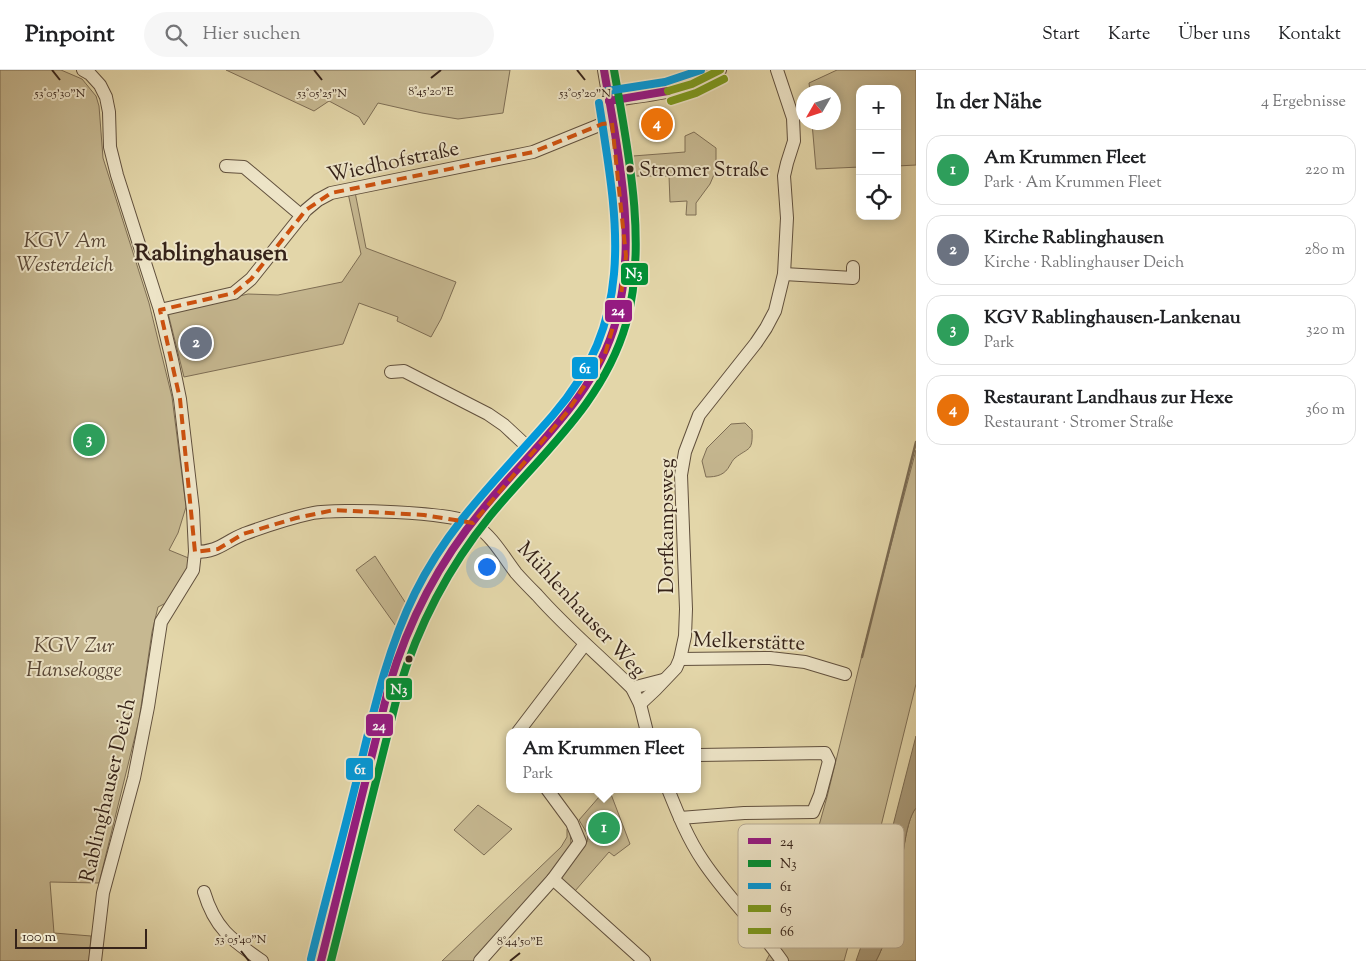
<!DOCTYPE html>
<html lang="de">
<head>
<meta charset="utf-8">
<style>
	:root { --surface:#fff; --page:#f6f6f6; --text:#202124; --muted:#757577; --line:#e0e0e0; --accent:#8f2418 }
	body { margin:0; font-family:"Sorts Mill Goudy",serif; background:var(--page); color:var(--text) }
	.controls { position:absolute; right:15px; top:15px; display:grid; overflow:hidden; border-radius:10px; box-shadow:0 2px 12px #0003 }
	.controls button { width:45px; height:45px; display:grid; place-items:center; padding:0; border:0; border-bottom:1px solid var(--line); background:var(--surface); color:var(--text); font:25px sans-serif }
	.compass { position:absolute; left:796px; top:15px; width:45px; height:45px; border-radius:50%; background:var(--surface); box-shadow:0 2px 12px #0003; rotate:231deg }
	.scale { position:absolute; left:15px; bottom:12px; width:132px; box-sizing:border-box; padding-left:5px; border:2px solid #362319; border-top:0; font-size:14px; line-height:18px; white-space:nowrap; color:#362319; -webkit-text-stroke:4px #ede4c7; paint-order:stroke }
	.you { position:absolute; left:486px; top:496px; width:18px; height:18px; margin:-12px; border:4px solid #fff; border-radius:50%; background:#1a73e8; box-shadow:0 0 0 8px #1a73e833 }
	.badge { display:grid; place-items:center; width:32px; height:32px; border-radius:50%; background:var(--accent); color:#fff; font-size:16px; font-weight:700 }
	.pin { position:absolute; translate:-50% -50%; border:2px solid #fff; box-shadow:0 1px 5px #0006 }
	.popup { position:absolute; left:506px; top:658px; width:195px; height:65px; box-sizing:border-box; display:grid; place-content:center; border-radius:10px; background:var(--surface); filter:drop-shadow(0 1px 4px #0005); font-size:16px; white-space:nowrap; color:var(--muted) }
	.popup b { font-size:19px; color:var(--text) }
	.popup::after { content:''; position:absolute; left:50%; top:100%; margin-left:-10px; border:10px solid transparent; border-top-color:var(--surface) }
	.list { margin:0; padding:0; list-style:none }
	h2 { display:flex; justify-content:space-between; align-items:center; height:65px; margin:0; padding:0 20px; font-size:21px }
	h2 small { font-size:16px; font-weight:400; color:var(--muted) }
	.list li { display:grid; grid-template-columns:32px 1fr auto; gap:15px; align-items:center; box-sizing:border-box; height:70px; margin:0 10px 10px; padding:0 10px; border:1px solid var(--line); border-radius:15px }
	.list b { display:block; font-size:19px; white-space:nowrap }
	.list p { margin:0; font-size:16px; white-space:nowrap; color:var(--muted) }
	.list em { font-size:16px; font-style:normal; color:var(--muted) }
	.icon { flex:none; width:28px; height:28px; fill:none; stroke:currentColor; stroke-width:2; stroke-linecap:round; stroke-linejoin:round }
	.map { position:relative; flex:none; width:916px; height:891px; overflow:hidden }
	header { display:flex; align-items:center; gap:30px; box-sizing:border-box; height:70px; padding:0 25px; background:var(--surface); border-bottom:1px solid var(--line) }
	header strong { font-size:24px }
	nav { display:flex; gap:28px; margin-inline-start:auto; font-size:18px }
	.search { width:350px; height:45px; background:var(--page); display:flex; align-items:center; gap:12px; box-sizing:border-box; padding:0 18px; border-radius:28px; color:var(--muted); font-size:19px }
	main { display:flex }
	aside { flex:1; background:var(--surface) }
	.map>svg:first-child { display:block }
	.green { fill:#c6b891; stroke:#7e6e55 }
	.water { fill:#a89978; stroke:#7a6a52 }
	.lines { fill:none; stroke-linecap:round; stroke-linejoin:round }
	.stream { stroke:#7a6a52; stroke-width:2.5 }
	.minor-casing { stroke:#61503d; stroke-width:14 }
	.minor { stroke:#ede4c7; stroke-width:12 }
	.bus-1-casing { stroke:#ede4c7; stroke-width:11 }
	.bus-2-casing { stroke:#ede4c7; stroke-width:11 }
	.bus-3-casing { stroke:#ede4c7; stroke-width:11 }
	.bus-4-casing { stroke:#ede4c7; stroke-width:11 }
	.bus-5-casing { stroke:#ede4c7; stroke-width:11 }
	.bus-1 { stroke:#951b81; stroke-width:8 }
	.bus-2 { stroke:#009035; stroke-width:8 }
	.bus-3 { stroke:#0399d9; stroke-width:8 }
	.bus-4 { stroke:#7d9a1e; stroke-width:8 }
	.bus-5 { stroke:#7d9a1e; stroke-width:8 }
	.marked { fill:none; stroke:#cd510e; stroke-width:4; stroke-dasharray:10 6; stroke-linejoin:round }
	.ticks { fill:none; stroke:#362319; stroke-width:2 }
	.bus-dot { fill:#362319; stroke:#ede4c7; stroke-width:2 }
	.labels { text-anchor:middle; stroke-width:4; stroke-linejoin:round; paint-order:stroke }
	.bus-label { font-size:20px; fill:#362319; stroke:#ede4c7; text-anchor:start }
	.street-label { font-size:21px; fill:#362319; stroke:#ede4c7 }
	.park-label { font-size:21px; font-style:italic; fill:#5a4837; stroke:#ede4c7 }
	.quarter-label { font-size:24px; font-weight:bold; fill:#362319; stroke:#ede4c7 }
	.key { fill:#ede4c7; stroke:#b6aa93; stroke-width:1 }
	.key-label { font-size:14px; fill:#362319 }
	.ticks-label { font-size:12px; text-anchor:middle; fill:#362319; stroke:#ede4c7; stroke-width:4; stroke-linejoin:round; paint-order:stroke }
	.line-badge { stroke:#ede4c7; stroke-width:2 }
	.badge-label { font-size:14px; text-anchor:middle; font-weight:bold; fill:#fff }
</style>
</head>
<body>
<header>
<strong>Pinpoint</strong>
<div class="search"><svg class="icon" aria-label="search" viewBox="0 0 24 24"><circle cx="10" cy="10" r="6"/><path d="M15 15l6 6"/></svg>Hier suchen</div>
<nav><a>Start</a><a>Karte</a><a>Über uns</a><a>Kontakt</a></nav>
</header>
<main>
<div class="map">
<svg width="916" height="891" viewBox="0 0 916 891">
	<rect width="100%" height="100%" fill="#e3d6a9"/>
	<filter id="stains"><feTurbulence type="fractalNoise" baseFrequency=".004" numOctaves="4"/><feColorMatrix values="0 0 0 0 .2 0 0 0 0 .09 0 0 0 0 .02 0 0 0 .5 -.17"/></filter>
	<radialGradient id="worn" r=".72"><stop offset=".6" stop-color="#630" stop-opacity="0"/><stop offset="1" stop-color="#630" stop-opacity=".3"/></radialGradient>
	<g class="green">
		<path d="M0 0H61L82 9 96 26 99 36 103 88 149 233 172 327 186 437 178 463 169 480 191 489 190 496 166 533 158 537 152 562 139 650 99 813 50 812 54 863 91 866 89 891H0Z"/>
		<path d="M226 0H510L503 43 458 49 422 43 378 33 364 55 359 47 329 31 314 41Z"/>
		<path d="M837 0H916V95L897 96V19H860V97L816 99 812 53 834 52V22H810L809 13Z"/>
		<path d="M694 62 716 78V100L710 114 696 133V145H686L687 131 670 132 669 106H636L633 86 685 82V66Z"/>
		<path d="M355 122 366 178 456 212 441 249 431 267 397 251 398 247 359 233 343 274 184 307 168 243 248 224 278 225 342 212 361 184 348 123Z"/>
		<path d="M745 353 752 360C753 382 749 377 735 388 732 391 732 392 730 395 725 405 717 407 706 407L702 391 707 378 731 354Z"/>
		<path d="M916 380V614L879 764 844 891H766L788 850 802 816 827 727 863 581Z"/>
		<path d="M375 486 407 535 398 559 356 500Z"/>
		<path d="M606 719H609L630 774 614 786 609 782 575 821 560 808 561 803 587 772 588 765 579 750Z"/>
		<path d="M478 735 512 759 484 785 454 760Z"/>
		<path d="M916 738V891H876C885 874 895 844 898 825 901 805 904 752 916 738Z"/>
		<path d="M567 759 570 760 571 774 567 786 475 891H442L561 777 567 767Z"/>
	</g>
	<path class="water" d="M916 666V738C904 752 901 805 898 825 895 844 885 874 876 891H856L864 868Z"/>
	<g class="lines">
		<path class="stream" d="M862 587 916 372"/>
		<g class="minor-casing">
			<g id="minor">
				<path d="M83 0 90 4 100 15 106 27 109 42 110 77 117 105 160 240 172 290 180 329 193 440 195 482 193 500 161 552 148 637 134 708 103 823 95 891"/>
				<path d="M609 31C645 25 690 23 720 0"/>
				<path d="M226 96 244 97 302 146"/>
				<path d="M784 204 853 208V197"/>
				<path d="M160 240 234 223 251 209 306 140 318 130 331 123 533 82 602 54 612 53"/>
				<path d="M391 302 404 301 488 344 504 355 533 382"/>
				<path d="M195 482C219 482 224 472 244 464 266 456 290 448 313 443 337 438 456 442 474 454 493 467 503 486 516 503 523 511 530 518 537 525 566 558 601 587 632 618L640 634 647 662"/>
				<path d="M680 589 770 588 805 592 845 604"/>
				<path d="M632 618 663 610"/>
				<path d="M640 634 655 620 676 598 680 589 685 566 686 539 681 405 685 382 699 345 756 273 766 258 775 241 784 204 787 148 784 106 787 93 794 71 793 48 777 0"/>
				<path d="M518 662 585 574"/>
				<path d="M668 719C678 744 688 769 703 791 727 827 758 856 782 891"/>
				<path d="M680 748 744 743 813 742 820 725 829 691 825 683 698 685"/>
				<path d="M553 809 644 891"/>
				<path d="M204 822C215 859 232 870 262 891"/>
				<path d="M321 891C334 837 349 784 362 730 374 680 384 628 401 579 408 562 416 547 423 530 454 465 505 413 552 360 572 337 593 312 605 284 643 198 619 89 604 0"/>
				<path d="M480 891 553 809 580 772 572 753 547 719"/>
			</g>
		</g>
		<use href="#minor" class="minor"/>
		<g class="bus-1-casing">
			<g id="bus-1">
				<path d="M609 31 668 21"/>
				<path d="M321 891 389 616C408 552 439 492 482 440 530 380 595 328 616 251 638 170 618 81 604 0"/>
			</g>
		</g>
		<g class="bus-2-casing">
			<path id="bus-2" d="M331 891 399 619C418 556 448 498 490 446 540 385 603 334 626 254 648 176 628 79 614 0"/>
		</g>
		<g class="bus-3-casing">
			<g id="bus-3">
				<path d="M607 21 665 12 701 0"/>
				<path d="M311 889C324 835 339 782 352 729 370 659 383 588 415 523 450 452 503 403 553 345 638 247 617 149 599 33"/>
			</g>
		</g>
		<g class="bus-4-casing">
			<path id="bus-4" d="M668 21 692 14 720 0"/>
		</g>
		<g class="bus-5-casing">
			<path id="bus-5" d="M671 31 696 23 724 9"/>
		</g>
		<use href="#bus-1" class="bus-1"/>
		<use href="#bus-2" class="bus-2"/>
		<use href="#bus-3" class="bus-3"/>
		<use href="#bus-4" class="bus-4"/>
		<use href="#bus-5" class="bus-5"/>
	</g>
	<path class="marked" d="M612 53 626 186 620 233 605 284 568 341 473 453 424 445 334 440 296 448 243 464 218 479 195 482 180 329 160 240 234 223 251 209 306 140 331 123 533 82 602 54Z"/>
	<path class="ticks" d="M52 0 60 10M314 0 322 10M577 0 585 10M431 8 441 0M241 881 249 891M510 891 520 883"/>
	<g class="bus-dot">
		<circle cx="630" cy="99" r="4.5"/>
		<circle cx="409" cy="589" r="4.5"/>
	</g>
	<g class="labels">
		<g class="bus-label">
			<text x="639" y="106">Stromer Straße</text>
		</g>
		<g class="street-label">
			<text transform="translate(393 91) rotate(-12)" y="7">Wiedhofstraße</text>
			<text transform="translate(666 456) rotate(-90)" y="7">Dorfkampsweg</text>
			<text transform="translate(582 539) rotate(47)" y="7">Mühlenhauser Weg</text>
			<text transform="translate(749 571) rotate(2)" y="7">Melkerstätte</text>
			<text transform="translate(107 720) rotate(-77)" y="7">Rablinghauser Deich</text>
		</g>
		<g class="park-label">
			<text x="65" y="177">KGV Am<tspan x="65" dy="24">Westerdeich</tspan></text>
			<text x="74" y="582">KGV Zur<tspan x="74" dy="24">Hansekogge</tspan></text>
		</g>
		<g class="quarter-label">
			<text x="211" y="190">Rablinghausen</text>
		</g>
	</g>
	<rect x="738" y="754" width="166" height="124" rx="8" class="key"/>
	<rect x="748" y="768" width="23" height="6" fill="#951b81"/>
	<rect x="748" y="790" width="23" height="7" fill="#009035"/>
	<rect x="748" y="813" width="23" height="6" fill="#0399d9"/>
	<rect x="748" y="835" width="23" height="7" fill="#7d9a1e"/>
	<rect x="748" y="858" width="23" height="6" fill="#7d9a1e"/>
	<g class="key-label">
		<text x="780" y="776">24</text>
		<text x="780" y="798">N3</text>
		<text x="780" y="821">61</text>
		<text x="780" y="843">65</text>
		<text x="780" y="866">66</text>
	</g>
	<g class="ticks-label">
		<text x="431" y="25">8°45'20"E</text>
		<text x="60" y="27">53°05'30"N</text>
		<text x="322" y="27">53°05'25"N</text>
		<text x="585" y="27">53°05'20"N</text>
		<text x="241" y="873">53°05'40"N</text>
		<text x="520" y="875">8°44'50"E</text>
	</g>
	<g class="line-badge">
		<rect x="620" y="192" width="29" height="24" rx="5" fill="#009035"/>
		<rect x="604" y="229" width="29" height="24" rx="5" fill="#951b81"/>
		<rect x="571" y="286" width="28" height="24" rx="5" fill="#0399d9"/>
		<rect x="385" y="607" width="28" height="24" rx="5" fill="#009035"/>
		<rect x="365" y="643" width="29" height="24" rx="5" fill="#951b81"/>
		<rect x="345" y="687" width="29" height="24" rx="5" fill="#0399d9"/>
	</g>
	<g class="badge-label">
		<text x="634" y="208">N3</text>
		<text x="618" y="245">24</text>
		<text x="585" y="303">61</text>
		<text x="399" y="624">N3</text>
		<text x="379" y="660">24</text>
		<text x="360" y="704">61</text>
	</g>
	<rect width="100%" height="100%" filter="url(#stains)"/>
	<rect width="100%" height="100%" fill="url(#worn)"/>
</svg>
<div class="controls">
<button>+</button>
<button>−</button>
<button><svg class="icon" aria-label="locate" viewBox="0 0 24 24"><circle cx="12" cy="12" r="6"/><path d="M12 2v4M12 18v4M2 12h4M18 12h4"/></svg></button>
</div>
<svg class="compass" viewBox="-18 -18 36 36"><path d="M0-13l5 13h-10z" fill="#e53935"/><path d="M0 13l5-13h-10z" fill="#757577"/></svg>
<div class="scale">100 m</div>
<div class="you"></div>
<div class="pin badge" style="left:604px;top:758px;background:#2e9e5b">1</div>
<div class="popup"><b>Am Krummen Fleet</b>Park</div>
<div class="pin badge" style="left:196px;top:273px;background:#6b7280">2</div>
<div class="pin badge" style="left:89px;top:370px;background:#2e9e5b">3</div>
<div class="pin badge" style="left:657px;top:54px;background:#e8710a">4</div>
</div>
<aside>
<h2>In der Nähe<small>4 Ergebnisse</small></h2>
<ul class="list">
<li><span class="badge" style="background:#2e9e5b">1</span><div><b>Am Krummen Fleet</b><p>Park · Am Krummen Fleet</p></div><em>220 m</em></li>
<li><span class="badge" style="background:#6b7280">2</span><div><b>Kirche Rablinghausen</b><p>Kirche · Rablinghauser Deich</p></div><em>280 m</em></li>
<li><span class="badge" style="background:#2e9e5b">3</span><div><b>KGV Rablinghausen-Lankenau</b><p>Park</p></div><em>320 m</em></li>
<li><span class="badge" style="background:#e8710a">4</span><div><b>Restaurant Landhaus zur Hexe</b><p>Restaurant · Stromer Straße</p></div><em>360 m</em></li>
</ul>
</aside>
</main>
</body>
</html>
